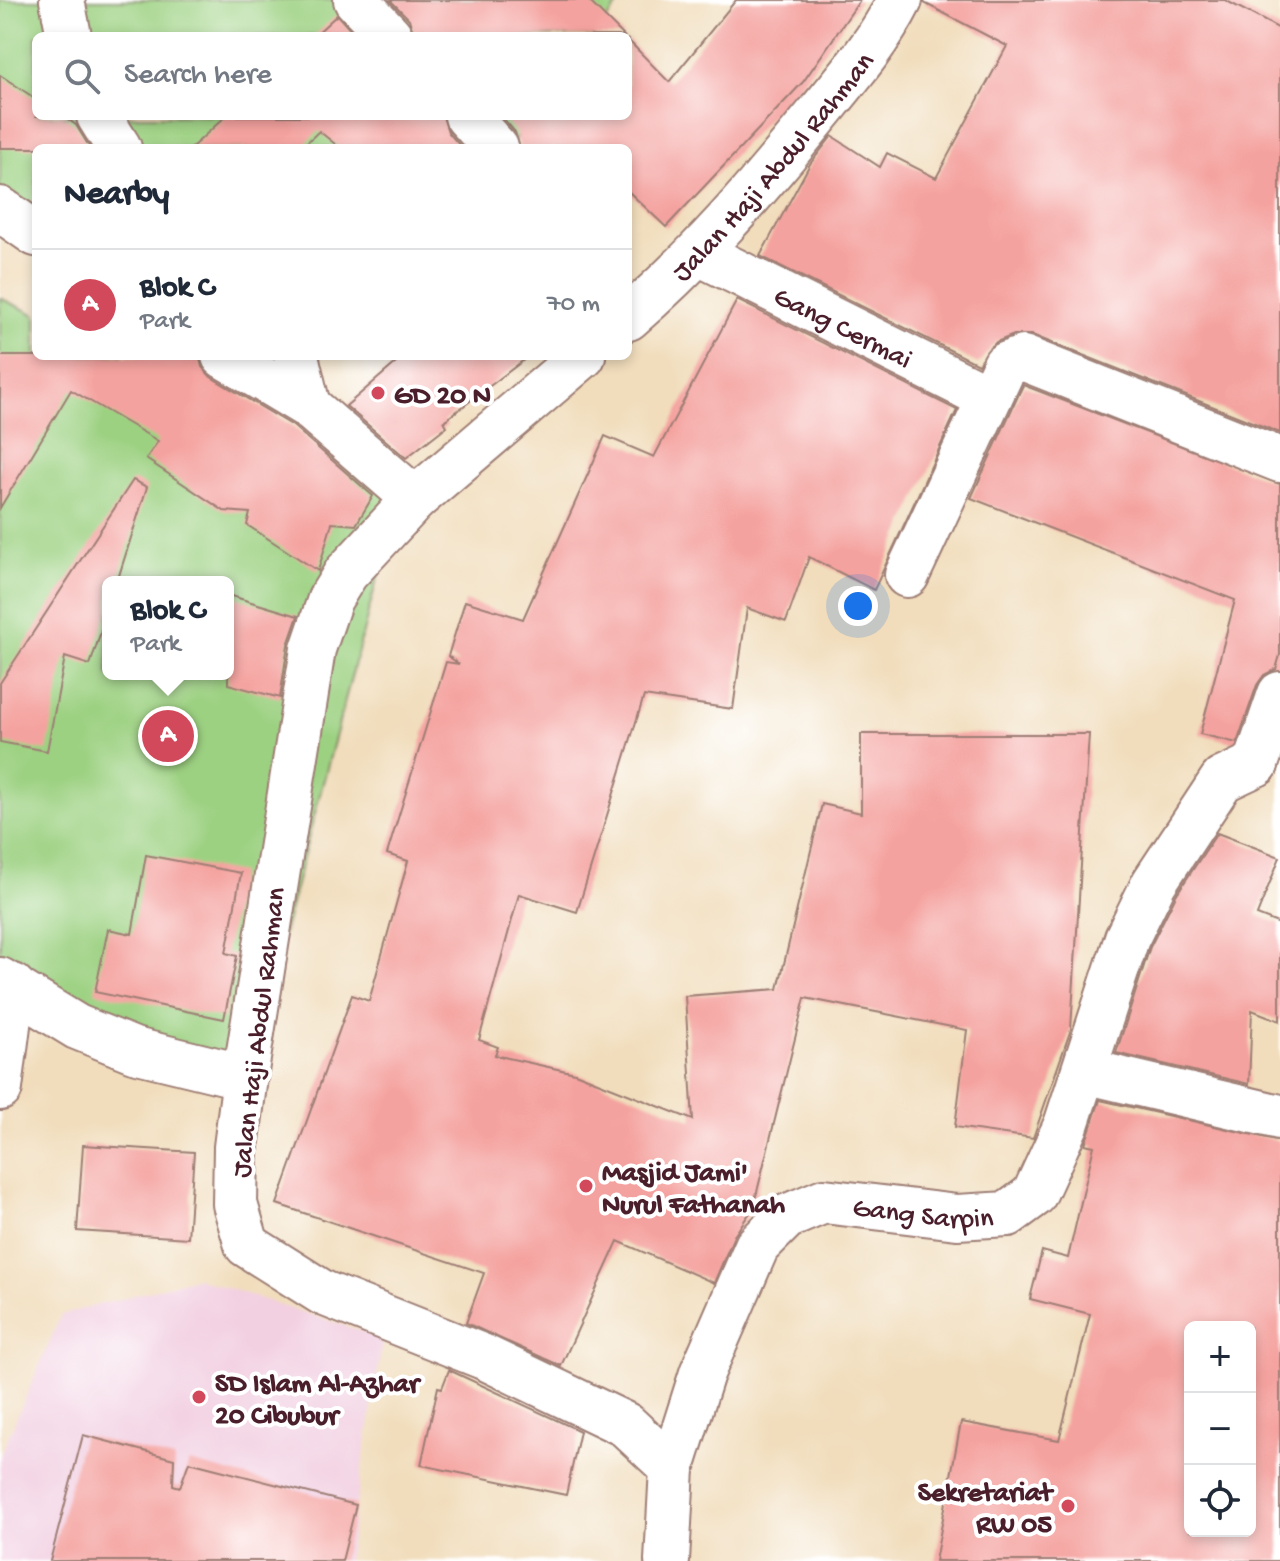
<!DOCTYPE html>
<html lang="en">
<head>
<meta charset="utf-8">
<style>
	:root { --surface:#fff; --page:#f6f6f7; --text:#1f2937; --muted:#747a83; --line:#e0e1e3; --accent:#d1495b }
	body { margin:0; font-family:"Gochi Hand",sans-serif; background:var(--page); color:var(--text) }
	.controls { position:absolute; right:24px; bottom:24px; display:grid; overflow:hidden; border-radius:12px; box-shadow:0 4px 12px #0003 }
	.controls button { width:72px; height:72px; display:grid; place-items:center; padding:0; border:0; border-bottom:2px solid var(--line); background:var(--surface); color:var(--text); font:40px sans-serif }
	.you { position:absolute; left:858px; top:606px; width:28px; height:28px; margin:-20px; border:6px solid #fff; border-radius:50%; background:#1a73e8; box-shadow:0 0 0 12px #1a73e833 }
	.badge { display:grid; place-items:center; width:52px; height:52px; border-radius:50%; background:var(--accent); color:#fff; font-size:26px; font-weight:700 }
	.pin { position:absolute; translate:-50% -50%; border:4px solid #fff; box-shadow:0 2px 8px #0006 }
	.popup { position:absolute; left:102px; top:576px; width:132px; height:104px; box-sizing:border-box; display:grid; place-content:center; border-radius:12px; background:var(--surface); filter:drop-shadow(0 2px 6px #0005); font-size:26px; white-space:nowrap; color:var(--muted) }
	.popup b { font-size:30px; color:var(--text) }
	.popup::after { content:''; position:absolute; left:50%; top:100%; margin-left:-16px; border:16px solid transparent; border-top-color:var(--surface) }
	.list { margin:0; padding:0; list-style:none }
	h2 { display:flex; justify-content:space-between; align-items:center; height:104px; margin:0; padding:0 32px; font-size:34px }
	h2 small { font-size:26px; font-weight:400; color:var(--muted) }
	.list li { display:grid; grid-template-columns:52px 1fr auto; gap:24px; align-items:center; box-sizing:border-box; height:112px; padding:0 32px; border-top:2px solid var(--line) }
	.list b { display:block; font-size:30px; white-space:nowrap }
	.list p { margin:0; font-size:26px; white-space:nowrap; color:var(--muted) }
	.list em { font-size:26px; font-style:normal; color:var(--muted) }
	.icon { flex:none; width:44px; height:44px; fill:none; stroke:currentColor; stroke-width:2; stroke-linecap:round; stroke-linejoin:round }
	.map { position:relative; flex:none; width:1280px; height:1561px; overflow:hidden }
	.search { position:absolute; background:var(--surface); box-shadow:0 4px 12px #0003; left:32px; top:32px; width:600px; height:88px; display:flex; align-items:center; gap:20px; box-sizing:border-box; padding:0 28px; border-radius:12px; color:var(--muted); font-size:30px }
	.panel { position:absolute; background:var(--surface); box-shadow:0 4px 12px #0003; left:32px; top:144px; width:600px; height:216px; border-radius:12px }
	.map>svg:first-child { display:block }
	.built { fill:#f2cfe1 }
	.green { fill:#9dd182; stroke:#747856; stroke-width:2; fill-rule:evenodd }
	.building { fill:#f4a29f; fill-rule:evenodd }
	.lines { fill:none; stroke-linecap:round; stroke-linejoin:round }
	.minor-casing { stroke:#9e7e74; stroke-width:48 }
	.tertiary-casing { stroke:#9e7e74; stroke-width:48 }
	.minor { stroke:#fff; stroke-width:44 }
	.tertiary { stroke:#fff; stroke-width:44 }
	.poi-dot { fill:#d1495b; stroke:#fff; stroke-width:3 }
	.labels { text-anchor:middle; stroke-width:8; stroke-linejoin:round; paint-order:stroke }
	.street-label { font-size:28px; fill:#4a1f2b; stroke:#fff }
	.poi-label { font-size:28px; font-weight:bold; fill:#4a1f2b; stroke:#fff; text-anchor:start }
</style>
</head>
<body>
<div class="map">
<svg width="1280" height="1561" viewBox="0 0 1280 1561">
	<rect width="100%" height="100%" fill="#fff"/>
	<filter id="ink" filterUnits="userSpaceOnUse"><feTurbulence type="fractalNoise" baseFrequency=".0125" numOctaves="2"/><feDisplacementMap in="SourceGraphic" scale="16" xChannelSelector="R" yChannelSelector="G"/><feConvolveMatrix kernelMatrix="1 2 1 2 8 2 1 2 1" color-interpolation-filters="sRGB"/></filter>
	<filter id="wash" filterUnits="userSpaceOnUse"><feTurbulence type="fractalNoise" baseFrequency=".006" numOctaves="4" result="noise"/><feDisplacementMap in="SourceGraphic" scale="32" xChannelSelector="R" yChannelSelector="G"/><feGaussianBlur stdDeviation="1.8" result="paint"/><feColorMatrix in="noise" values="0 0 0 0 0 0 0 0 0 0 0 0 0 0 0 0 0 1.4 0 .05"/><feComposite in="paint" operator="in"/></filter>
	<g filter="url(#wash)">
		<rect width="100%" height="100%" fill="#f1ddbc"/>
		<path class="built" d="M196 1278 383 1338 347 1561H0V1456L61 1315Z"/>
		<g class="green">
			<path d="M0 0H622L594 36H36V116H532L508 148H36V234L0 209Z"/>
			<path d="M0 298 36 315V356H122L401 489 245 1077 0 983ZM108 582H228V674H108Z"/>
		</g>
		<g id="blocks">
			<g class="building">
				<path d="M390 0H588L624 36H414L409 19Z"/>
				<path d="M736 0H860L803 82 666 227 628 191V148H520L515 132 501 116H628V40L669 82Z"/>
				<path d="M925 0H1225L1280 29V433L1032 335H1014L996 342 978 364 760 256 810 164 832 136 880 167 887 153 936 178 1007 46 924 3Z"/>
				<path d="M337 15 356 36H314Z"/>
				<path d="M0 75 36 99V116H63L76 125 90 148H0Z"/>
				<path d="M226 116H443L448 132 462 148H340L319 131 301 148H191Z"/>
				<path d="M737 300 957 410 874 590 809 557 786 622 747 608 733 709 644 696 577 912 519 894 479 1040 498 1047 495 1055 575 1073 693 1120 685 996 778 989 822 804 861 813V734H1089L1071 1029 1033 1138 955 1127 967 1030 805 998 753 1208 734 1236 714 1283 618 1241 561 1366 466 1323 484 1273 277 1204 352 995 369 1001 408 861 387 854 446 662 459 664 448 656 465 601 523 619 605 436 654 457Z"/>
				<path d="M0 356H199L202 367 211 377 293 426 373 496 356 525 332 523 318 571 247 525 250 513 224 511 146 459 158 441 71 390 0 508Z"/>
				<path d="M404 356H529L444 421 447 426 406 458 346 406Z"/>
				<path d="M1023 385 1280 484V655L1276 669 1264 675 1257 685 1237 743 1200 734 1235 600 971 498Z"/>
				<path d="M133 480 147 487 117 582H108V610L90 665 65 657 47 751 0 742V683Z"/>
				<path d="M228 595 298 616 288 645 280 698 228 684Z"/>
				<path d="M1217 833 1280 857 1257 915 1280 924V1021L1252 1010 1249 1084 1116 1053 1150 947 1176 895Z"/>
				<path d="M146 855 241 873 226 953 237 956 224 1019 95 992 108 929 132 934Z"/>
				<path d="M1100 1100 1280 1141V1561H935L961 1422 1059 1440 1090 1314 1030 1299 1042 1251 1068 1258 1094 1146 1085 1144ZM1190 1327H1250V1531H1190Z"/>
				<path d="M83 1145 194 1152 188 1238 77 1231Z"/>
				<path d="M449 1370 580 1431 566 1495 421 1465 438 1387 442 1388Z"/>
				<path d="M83 1435 174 1459 173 1485 180 1487 189 1462 356 1505 342 1561H50Z"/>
			</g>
		</g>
	</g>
	<g filter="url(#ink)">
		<use href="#blocks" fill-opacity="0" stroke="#9e7e74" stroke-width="2"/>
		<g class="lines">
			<g class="minor-casing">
				<g id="minor">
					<path d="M62 0 69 36"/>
					<path d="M356 0 390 36"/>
					<path d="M99 116 119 148"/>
					<path d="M467 116 496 148"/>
					<path d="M0 209 36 234"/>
					<path id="s1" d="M699 253 987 397"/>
					<path d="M224 356 308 406 415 499"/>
					<path d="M296 356 308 406"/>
					<path d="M907 575 1005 365 1023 358 1280 460"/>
					<path d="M1256 764 1280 694"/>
					<path d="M0 980 77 1027 134 1050 245 1077"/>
					<path d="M1085 1071 1280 1117"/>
					<path d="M0 1088 13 986"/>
					<path id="s2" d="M672 1468 702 1373 757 1246 786 1217 824 1201 957 1217 1008 1214 1034 1195 1066 1125 1127 938 1154 883 1222 780 1256 764"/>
				</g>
			</g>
			<g class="tertiary-casing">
				<g id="tertiary">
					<path id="s3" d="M628 318C698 258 757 189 815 118 846 80 878 44 900 0"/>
					<path d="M583 356 415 499 346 573 330 599 313 649 245 1077 236 1147 235 1204 247 1245 323 1293 484 1357 626 1425 672 1468 667 1561"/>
				</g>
			</g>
			<use href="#minor" class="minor"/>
			<use href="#tertiary" class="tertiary"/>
		</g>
	</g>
	<g class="poi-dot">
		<circle cx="378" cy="393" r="8"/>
		<circle cx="586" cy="1186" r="8"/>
		<circle cx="199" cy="1397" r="8"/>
		<circle cx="1068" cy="1506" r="8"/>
	</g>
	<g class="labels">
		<g class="street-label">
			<text dy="10" stroke="none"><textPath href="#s3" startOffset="210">Jalan Haji Abdul Rahman</textPath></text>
			<text dy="10" stroke="none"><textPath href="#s1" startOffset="162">Gang Cermai</textPath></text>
			<text transform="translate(256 1032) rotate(-83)" y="10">Jalan Haji Abdul Rahman</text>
			<text dy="10" stroke="none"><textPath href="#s2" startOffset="420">Gang Sarpin</textPath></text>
		</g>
		<g class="poi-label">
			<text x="394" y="403">GD 20 N</text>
			<text x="602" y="1180">Masjid Jami'<tspan x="602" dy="32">Nurul Fathanah</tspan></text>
			<text x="215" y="1391">SD Islam Al-Azhar<tspan x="215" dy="32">20 Cibubur</tspan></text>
			<text x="1052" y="1500" text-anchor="end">Sekretariat<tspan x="1052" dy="32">RW 05</tspan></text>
		</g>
	</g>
</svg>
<div class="controls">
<button>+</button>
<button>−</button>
<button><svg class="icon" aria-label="locate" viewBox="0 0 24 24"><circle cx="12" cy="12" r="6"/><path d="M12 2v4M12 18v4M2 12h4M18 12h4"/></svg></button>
</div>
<div class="you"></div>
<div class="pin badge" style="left:168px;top:736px">A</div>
<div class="popup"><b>Blok C</b>Park</div>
<div class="search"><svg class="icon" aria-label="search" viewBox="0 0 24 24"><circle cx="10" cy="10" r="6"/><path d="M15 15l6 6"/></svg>Search here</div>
<section class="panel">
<h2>Nearby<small></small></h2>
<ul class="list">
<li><span class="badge">A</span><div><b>Blok C</b><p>Park</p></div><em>70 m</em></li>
</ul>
</section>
</div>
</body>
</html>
